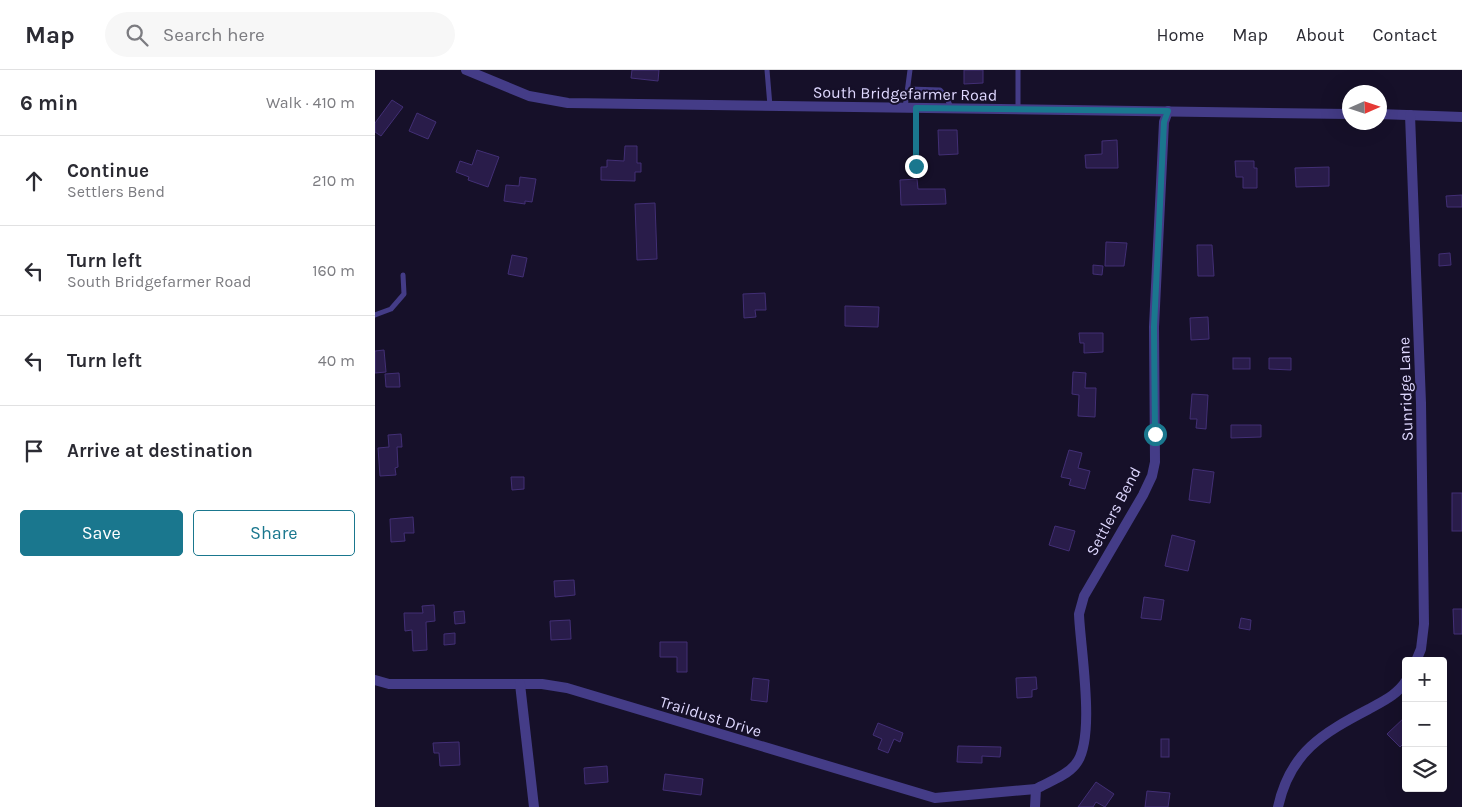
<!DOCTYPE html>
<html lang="en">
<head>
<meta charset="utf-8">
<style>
	:root { --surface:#fff; --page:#f7f7f7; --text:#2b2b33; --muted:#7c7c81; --line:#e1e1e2; --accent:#1a778e }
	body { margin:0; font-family:Karla,sans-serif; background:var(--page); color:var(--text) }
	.controls { position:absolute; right:15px; bottom:15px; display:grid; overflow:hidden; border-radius:5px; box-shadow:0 5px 20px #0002 }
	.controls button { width:45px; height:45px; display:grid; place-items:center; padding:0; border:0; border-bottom:1px solid var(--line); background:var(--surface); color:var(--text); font:25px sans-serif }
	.compass { position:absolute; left:967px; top:15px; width:45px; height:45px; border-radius:50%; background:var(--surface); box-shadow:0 5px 20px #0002; rotate:87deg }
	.stop { position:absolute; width:15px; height:15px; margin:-11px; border:4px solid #1a778e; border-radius:50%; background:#fff }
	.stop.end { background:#1a778e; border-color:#fff; box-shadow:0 1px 5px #0008 }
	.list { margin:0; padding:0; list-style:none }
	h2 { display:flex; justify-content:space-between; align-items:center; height:65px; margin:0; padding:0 20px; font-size:21px }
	h2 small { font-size:16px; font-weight:400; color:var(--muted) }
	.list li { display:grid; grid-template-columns:32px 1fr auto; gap:15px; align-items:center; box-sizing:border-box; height:90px; padding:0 20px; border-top:1px solid var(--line) }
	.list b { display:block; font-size:19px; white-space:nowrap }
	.list p { margin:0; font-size:16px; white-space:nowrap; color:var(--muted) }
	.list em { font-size:16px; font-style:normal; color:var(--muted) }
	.actions { display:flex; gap:10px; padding:15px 20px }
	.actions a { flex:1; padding:11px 0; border:1px solid var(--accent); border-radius:5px; text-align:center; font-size:18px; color:var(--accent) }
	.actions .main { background:var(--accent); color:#fff }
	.icon { flex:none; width:28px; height:28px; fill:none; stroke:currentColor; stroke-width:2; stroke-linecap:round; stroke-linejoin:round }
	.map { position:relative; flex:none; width:1087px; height:737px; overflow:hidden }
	header { display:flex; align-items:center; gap:30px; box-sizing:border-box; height:70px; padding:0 25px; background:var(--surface); border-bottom:1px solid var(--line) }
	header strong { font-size:24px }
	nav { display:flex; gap:28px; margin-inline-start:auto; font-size:18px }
	.search { width:350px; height:45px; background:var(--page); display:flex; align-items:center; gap:12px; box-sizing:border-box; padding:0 18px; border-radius:28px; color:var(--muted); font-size:19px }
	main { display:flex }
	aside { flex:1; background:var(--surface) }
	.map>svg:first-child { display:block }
	.building { fill:#291c4a; stroke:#422f75 }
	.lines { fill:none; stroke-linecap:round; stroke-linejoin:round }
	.lane { stroke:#443c87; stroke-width:5 }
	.street { stroke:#443c87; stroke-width:10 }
	.route { stroke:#1a778e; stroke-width:6 }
	.labels { text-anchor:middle; stroke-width:4; stroke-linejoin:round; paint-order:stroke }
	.street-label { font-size:16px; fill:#dfd8ff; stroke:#161029 }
</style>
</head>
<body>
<header>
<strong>Map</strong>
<div class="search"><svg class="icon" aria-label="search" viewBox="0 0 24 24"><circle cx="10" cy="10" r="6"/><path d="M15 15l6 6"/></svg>Search here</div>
<nav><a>Home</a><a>Map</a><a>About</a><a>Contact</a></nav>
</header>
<main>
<aside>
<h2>6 min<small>Walk · 410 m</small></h2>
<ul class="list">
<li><svg class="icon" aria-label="ahead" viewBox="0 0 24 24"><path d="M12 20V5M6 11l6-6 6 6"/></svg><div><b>Continue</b><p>Settlers Bend</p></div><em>210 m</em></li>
<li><svg class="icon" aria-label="left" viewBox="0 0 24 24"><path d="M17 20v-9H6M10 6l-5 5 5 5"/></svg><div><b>Turn left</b><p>South Bridgefarmer Road</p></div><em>160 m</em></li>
<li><svg class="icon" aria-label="left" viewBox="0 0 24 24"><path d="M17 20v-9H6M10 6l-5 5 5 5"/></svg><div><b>Turn left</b></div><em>40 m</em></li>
<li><svg class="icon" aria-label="arrive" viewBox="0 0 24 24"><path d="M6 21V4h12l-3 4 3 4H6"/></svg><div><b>Arrive at destination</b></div></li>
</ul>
<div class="actions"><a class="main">Save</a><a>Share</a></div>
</aside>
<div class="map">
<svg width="1087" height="737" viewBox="0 0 1087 737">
	<rect width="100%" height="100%" fill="#161029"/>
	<g class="building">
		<path d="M257 0H284L283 11 256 8Z"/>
		<path d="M589 0H608V13L589 14Z"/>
		<path d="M17 30 28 37 6 66 0 62V53Z"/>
		<path d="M42 43 61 52 53 69 34 61Z"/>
		<path d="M563 60H582L583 84 564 85Z"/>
		<path d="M742 70 743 98H711L710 85 727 84V71Z"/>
		<path d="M250 76H262V93H266V102H260V111L226 110V97H232V90L249 91Z"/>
		<path d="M102 80 124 87 113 117 93 110 94 107 81 102 85 91 97 95Z"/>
		<path d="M860 91H879V98H882V118H868V107H861Z"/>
		<path d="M954 97V116L921 117 920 98Z"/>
		<path d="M145 107 161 109 157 132 150 131V134L129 131 131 115 144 116Z"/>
		<path d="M542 109 543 119H570L571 134 526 135 525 110Z"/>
		<path d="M1087 125V137H1072L1071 126Z"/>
		<path d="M280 133 282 189 262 190 260 134Z"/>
		<path d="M731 172 752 173 749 196H730Z"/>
		<path d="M822 175H837L839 206H823Z"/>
		<path d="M1075 183 1076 195 1064 196V184Z"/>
		<path d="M137 185 152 188 148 207 133 204Z"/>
		<path d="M718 195 728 196 727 205 718 204Z"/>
		<path d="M390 223 391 240H380L381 247 369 248 368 224Z"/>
		<path d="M470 236 504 237 503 257 470 256Z"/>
		<path d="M833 247 834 269 816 270 815 248Z"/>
		<path d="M704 263H728V282L709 283V273H705Z"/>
		<path d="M9 280 11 302 0 303V281Z"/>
		<rect x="858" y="288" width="17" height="11"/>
		<path d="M894 288H916V300L894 299Z"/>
		<path d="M698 302 711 303 710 318H721L720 347 703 346 704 325 697 324Z"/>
		<path d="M24 303 25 317H11L10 304Z"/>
		<path d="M817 324 833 325 831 359 821 358 822 349H815Z"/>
		<path d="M856 355H886V367L856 368Z"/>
		<path d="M26 364 27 377H22L23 397 20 398 21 405 5 406 3 378 14 377 13 365Z"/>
		<path d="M694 380 707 383 703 398 715 401 710 419 694 415 696 409 686 407Z"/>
		<path d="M818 399 839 402 835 433 814 430Z"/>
		<path d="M136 407H149V419L137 420Z"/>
		<rect x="1077" y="423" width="10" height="38"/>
		<path d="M38 447 39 463H29L30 471 16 472 15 449Z"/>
		<path d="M680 456 700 461 694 481 674 475Z"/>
		<path d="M797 465 820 471 813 501 790 496Z"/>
		<path d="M199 510 200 525 180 527 179 511Z"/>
		<path d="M769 527 789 530 786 550 766 548Z"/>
		<path d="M59 535 60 551 51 552 52 580 38 581 37 560 30 561 29 543H48L47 536Z"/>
		<path d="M1078 539H1087V564H1079Z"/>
		<path d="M89 541 90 553 80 554 79 542Z"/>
		<path d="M866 548 876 550 875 560 864 558Z"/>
		<path d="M195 550 196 569 176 570 175 551Z"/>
		<path d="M80 563V574L69 575V564Z"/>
		<path d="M285 572H312V602H302V587H285Z"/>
		<path d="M661 607 662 619 657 620V627L642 628 641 608Z"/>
		<path d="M378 608 394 610 392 632 376 630Z"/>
		<path d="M1031 646V671L1025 677 1012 664Z"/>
		<path d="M503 653 528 663 525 672 519 669 513 683 503 679 507 669 498 665Z"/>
		<rect x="786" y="669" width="8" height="18"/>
		<path d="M84 672 85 695 65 696 64 683H59L58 673Z"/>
		<path d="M583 676 626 677 625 687 607 686V693L582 692Z"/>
		<path d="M232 696 233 712 210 714 209 698Z"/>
		<path d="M290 704 328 709 326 725 288 720Z"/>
		<path d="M721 712 739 724 730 737 721 732 718 737H703Z"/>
		<path d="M772 721 795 723 793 737H770Z"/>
	</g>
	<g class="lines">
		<g class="lane">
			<path d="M392 0 395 36"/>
			<path d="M643 0V39"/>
			<path d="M534 19 565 20 572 28 576 38"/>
			<path d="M530 38 535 0"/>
			<path d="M541 95V38"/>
			<path d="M0 245 16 239 29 224 28 205"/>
		</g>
		<g class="street">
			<path d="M91 0 154 26 193 33 974 44"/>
			<path d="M1004 44 1087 47"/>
			<path d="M1035 45 1046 333 1049 554 1046 579 1041 591"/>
			<path d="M0 610 14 614H167L192 618 560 728 661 719"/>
			<path d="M145 614 159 737"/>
			<path d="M660 737 661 719C673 712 691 706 700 695 722 671 705 577 704 544L709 526 768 425 777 406 780 392 779 257 789 52 793 41"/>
			<path d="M903 737C915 682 948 663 994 639 1008 631 1022 625 1031 611"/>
		</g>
	</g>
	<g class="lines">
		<path class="route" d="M541 96V38L793 41 789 52 779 257 780 364"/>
	</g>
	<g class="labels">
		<g class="street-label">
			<text transform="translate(530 23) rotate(1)" y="6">South Bridgefarmer Road</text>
			<text transform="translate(1030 319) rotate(-92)" y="6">Sunridge Lane</text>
			<text transform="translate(738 441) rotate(-62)" y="6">Settlers Bend</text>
			<text transform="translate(336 646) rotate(17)" y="6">Traildust Drive</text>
		</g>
	</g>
</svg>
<div class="controls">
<button>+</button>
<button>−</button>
<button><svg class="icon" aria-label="layers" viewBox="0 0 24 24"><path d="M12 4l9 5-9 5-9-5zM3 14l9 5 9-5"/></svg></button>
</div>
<svg class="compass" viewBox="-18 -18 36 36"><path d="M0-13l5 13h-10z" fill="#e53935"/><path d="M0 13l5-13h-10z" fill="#7c7c81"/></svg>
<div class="stop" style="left:780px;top:364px"></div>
<div class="stop end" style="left:541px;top:96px"></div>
</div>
</main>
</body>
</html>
